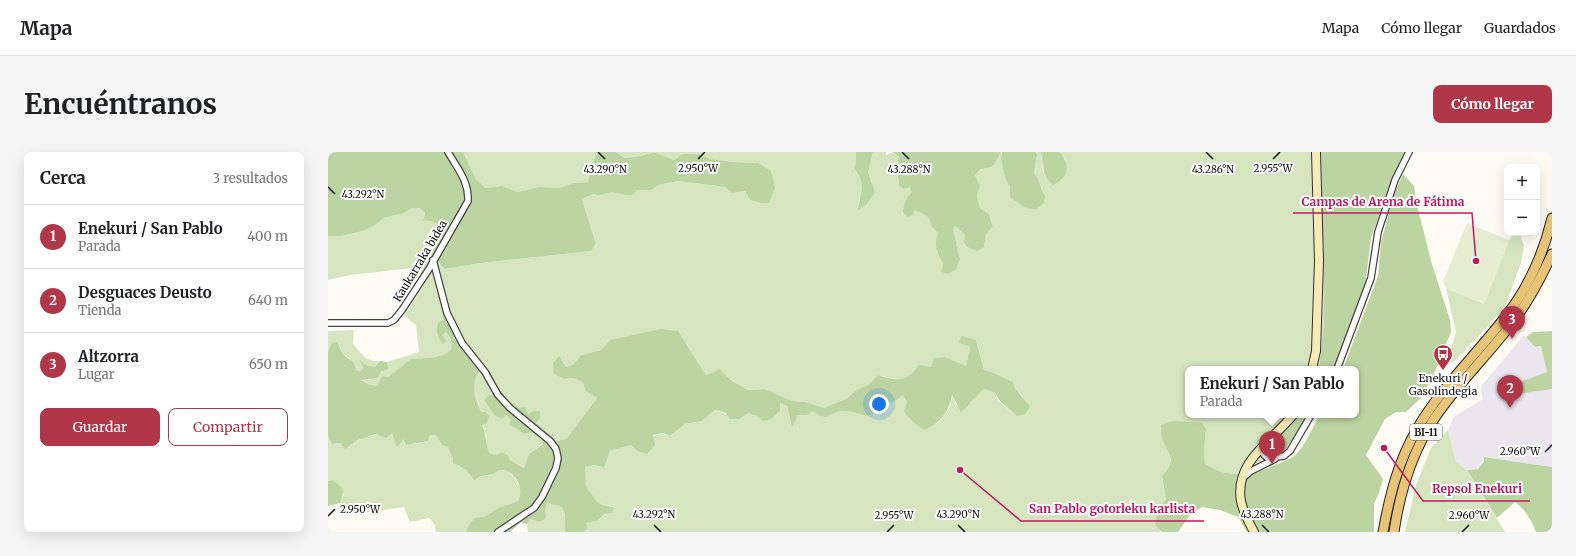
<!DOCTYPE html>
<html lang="es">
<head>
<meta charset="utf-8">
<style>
	:root { --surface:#fff; --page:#f6f6f6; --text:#202124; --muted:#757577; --line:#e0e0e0; --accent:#b03747 }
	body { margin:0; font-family:Merriweather,serif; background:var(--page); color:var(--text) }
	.controls { position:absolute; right:12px; top:12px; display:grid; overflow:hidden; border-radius:8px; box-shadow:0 4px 16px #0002 }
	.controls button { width:36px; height:36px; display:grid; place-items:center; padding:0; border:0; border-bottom:1px solid var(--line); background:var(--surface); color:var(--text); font:20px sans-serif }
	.you { position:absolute; left:551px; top:252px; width:14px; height:14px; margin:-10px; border:3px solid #fff; border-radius:50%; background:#1a73e8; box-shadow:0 0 0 6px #1a73e833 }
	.badge { display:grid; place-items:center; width:26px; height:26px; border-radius:50%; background:var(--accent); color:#fff; font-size:13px; font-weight:700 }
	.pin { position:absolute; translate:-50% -33px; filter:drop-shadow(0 1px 2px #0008) }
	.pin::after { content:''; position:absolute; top:21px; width:14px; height:12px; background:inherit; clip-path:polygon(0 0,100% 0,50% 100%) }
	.popup { position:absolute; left:857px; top:214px; width:174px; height:52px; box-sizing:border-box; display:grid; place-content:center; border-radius:8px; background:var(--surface); filter:drop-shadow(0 1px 3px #0005); font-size:13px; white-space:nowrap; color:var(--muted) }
	.popup b { font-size:15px; color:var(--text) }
	.popup::after { content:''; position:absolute; left:50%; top:100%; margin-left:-8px; border:8px solid transparent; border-top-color:var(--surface) }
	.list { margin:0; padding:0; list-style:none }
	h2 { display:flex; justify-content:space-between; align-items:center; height:52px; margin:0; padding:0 16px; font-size:17px }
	h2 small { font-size:13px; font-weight:400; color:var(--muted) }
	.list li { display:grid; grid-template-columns:26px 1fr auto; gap:12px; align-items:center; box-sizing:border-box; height:64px; padding:0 16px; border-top:1px solid var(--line) }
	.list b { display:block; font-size:15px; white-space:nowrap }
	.list p { margin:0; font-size:13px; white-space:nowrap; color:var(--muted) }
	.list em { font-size:13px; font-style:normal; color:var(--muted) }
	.actions { display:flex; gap:8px; padding:12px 16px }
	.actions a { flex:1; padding:9px 0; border:1px solid var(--accent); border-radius:8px; text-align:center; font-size:14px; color:var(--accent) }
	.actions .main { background:var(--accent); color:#fff }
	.map { position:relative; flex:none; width:1224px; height:380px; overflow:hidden; border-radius:8px }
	header { display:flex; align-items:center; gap:24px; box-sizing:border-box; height:56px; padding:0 20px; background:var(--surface); border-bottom:1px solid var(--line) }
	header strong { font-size:19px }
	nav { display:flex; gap:22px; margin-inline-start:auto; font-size:14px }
	.intro { display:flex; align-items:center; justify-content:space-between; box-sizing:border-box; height:96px; padding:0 24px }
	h1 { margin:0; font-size:28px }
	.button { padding:10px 18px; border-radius:8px; background:var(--accent); color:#fff; font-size:14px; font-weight:700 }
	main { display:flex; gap:24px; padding:0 24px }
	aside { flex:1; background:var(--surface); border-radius:8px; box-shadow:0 4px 16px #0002 }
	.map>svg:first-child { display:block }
	.industrial { fill:#ebe5ed }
	.green { fill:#d6e5c0 }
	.forest { fill:#bcd4a2 }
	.pitch { fill:#e6edd1 }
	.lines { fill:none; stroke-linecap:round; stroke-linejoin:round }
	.street-casing { stroke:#434343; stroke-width:8 }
	.secondary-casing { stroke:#323232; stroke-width:10 }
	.primary-casing { stroke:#212121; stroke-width:11 }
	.street { stroke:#fff; stroke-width:5.5 }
	.secondary { stroke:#f6eab7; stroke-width:8 }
	.primary { stroke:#e8c479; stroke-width:9 }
	.ticks { fill:none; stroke:#101010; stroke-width:1.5 }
	.labels { text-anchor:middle; stroke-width:4; stroke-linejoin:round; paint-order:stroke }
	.shield { fill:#fff; stroke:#585858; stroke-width:1 }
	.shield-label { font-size:10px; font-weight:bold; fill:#101010 }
	.street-label { font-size:11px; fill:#101010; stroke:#fff }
	.poi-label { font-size:11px; fill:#101010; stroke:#fff }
	.ticks-label { font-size:10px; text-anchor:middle; fill:#101010; stroke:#fff; stroke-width:4; stroke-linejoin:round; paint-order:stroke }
	.leader { fill:none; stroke:#c2185b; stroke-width:1.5 }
	.callout-dot { fill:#c2185b; stroke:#fff; stroke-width:1.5 }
	.callout-label { font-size:12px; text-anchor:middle; font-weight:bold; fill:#c2185b; stroke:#fff; stroke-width:4; stroke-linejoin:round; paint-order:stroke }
</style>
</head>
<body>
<header>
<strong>Mapa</strong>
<nav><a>Mapa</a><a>Cómo llegar</a><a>Guardados</a></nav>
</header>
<div class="intro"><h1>Encuéntranos</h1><a class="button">Cómo llegar</a></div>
<main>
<aside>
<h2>Cerca<small>3 resultados</small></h2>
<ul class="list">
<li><span class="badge">1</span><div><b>Enekuri / San Pablo</b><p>Parada</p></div><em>400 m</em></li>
<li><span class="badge">2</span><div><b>Desguaces Deusto</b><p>Tienda</p></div><em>640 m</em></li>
<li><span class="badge">3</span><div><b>Altzorra</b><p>Lugar</p></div><em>650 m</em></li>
</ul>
<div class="actions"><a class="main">Guardar</a><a>Compartir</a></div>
</aside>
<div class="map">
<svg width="1224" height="380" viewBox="0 0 1224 380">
	<rect width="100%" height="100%" fill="#fefbf4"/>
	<path class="industrial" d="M1196 183 1207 195 1213 194 1219 220 1189 231V241L1224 237V315L1156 305V310L1150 317 1139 318 1128 310 1120 278 1126 265 1155 247 1153 239 1154 233Z"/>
	<g class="green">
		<path d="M135 0H268L269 2 263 13 260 30 245 31 232 36 211 35 190 40 174 34 158 36 148 27Z"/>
		<path d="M288 0H528V10L526 16C541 34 530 39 530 58L544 30 540 20 545 0H558V3L565 0 571 5C566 17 571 21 571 34L581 35 584 40 587 58 600 65 604 75 610 81 609 100 613 106 615 114 631 107C628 97 629 88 625 79L627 74 632 79 656 95 658 82 665 75 661 62 652 56 649 44 652 34 647 23 653 17C667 16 667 12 673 0L677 26 682 35 717 44C712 36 712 28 706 21L709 3 708 0H713L715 20 738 8 732 0H993L996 169 991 217H860V263H971L946 291 933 318 922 324 893 320 877 312 876 299 878 277 834 285C843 302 848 307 834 324L838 347 829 359 827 373 834 380H256L260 376 257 371 269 369 287 355 270 351 258 334 256 315 266 313 276 314 282 299 303 293 308 298C319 288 326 278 342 284L357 272 374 269 387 258 412 267 420 261 429 264 452 251 459 254 464 274 470 263 479 262 484 259 490 263 515 257 540 264 552 249 575 243 579 250 609 272 622 255 624 243 628 253 643 251 648 244 656 237 667 241 670 249 689 264 695 245 687 236 685 230 666 221 656 218 648 188 631 191 642 195 638 214 617 205 603 215 591 214C578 231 569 228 550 223L541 232 527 239 518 247 496 256 478 250 464 249 437 237 421 238 404 229 392 217 378 223 358 191 282 188 273 198 253 203 246 212 238 215 231 205 226 211V222L236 227 245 226 255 230 257 239 269 246 239 286 230 289 208 271 200 262 181 250 173 240 156 248 166 263H177L212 286 215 291 201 302 197 316 182 308 180 303 173 300 168 303 161 301 158 296 159 285 154 272 153 260 145 233 147 224 151 219 130 189 115 159V169L110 171 108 175 109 183H114L117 179 122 186 125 196 118 202 108 205 83 207 49 234 40 232 32 227 41 228 59 217V210L91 200 88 173 76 164 100 126 85 116 22 123 0 128V84H13L35 79 46 74 56 66 76 61 84 56H92L97 61 95 69C103 68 107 69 113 75L108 79 109 90 117 117 153 111 263 99 268 92 254 47 266 42 272 44 279 40 290 41 315 37 323 38 331 33 350 29 397 35 404 41 417 39 422 48 433 51 441 50 430 11 406 10 383 7 370 2 346 8 326 0 313 4 297 6Z"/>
		<path d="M1187 81H1194L1193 86 1196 94 1193 111 1178 152 1167 166 1128 208 1123 211 1119 209 1128 180 1118 136 1156 152 1181 88Z"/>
		<path d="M26 178 25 192C34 202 37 210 52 209L47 215 38 213 32 208 35 215 33 219 28 218 22 206 15 202 12 194 1 198 0 200V179Z"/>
		<path d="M1120 278 1128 310 1139 318 1177 380H1077L1088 333 1103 296Z"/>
		<path d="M64 281 86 292 100 289 102 283H108L114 293 120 295 131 315 138 318 148 329 150 325 165 322 172 318 179 319 186 325 193 337 191 348C185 352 180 352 174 355 163 360 154 366 142 371L138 380H108L106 371 101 366 82 370 76 355 19 363 12 351 16 342 5 328 0 329V284L4 292 13 291 22 294C34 284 49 282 64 281Z"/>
		<path d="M219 351 234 355 237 363V380H200L199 372 202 367 212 370Z"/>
	</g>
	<g class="forest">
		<path d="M0 0H135L148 27 158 36 174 34 190 40 211 35 232 36 245 31 260 30 263 13 269 2 268 0H288L297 6 313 4 326 0 346 8 355 2H370L383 7 406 10 430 11 443 19 447 36 441 51H433L422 48 417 39 404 41 397 35 350 29 331 33 323 38H309L304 43C291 44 286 36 271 44L266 42 254 47 268 92 263 99 153 111 117 117 104 103 109 85 108 79 113 75C107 69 102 68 95 69L97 61 92 56H84L76 61 56 66 46 74 35 79 13 84H0Z"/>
		<path d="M528 0H545L540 20 547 40 538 53 530 58C532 40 539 32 526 16L528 10Z"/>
		<path d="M565 0H673C667 12 667 16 653 17L647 23 652 34 649 44 652 56 661 62 665 75 658 82 656 95 649 99 639 95 636 90 637 83 627 74 625 79C629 88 628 97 632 107L628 117 621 122 613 120C618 109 611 108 609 98 607 92 608 87 610 81L604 75 600 65 587 58 584 63 580 65 575 60C576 51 578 46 584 40L581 35 576 37 571 34C571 21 566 18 571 5Z"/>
		<path d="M674 0H708L709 3 706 21C712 28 712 36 717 44L716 51 709 57 698 56 682 45V35L677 26 673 6Z"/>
		<path d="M713 0H732C743 14 741 25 725 33 713 22 716 14 713 0Z"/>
		<path d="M993 0H1077L1063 28 1043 86 1037 134 1005 217H991L996 169Z"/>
		<path d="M1075 22 1086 34 1088 49 1103 109 1122 168 1123 180 1107 219 1093 246 1078 260H1068L1057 267 1038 303 1055 327 1051 341 1046 352V380H919L910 365 892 358 874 355 862 363 850 380H834L827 373 829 359 838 347 834 324C850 305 841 305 834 286 833 282 833 277 833 273L844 269 874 271 878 277 876 299 877 312 893 320 922 324C936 316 951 313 965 305 974 299 986 274 991 263H1028V217H1015L1050 124 1053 90 1065 45Z"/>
		<path d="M114 158 130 189 152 219C141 231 148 246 153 260H158L161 264 159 271 154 273C159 282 157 292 161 301L168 303 173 300 180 303 182 308 196 316 201 302 215 292 212 286 202 280 197 282 181 272 183 268 178 263 173 267 166 263 156 248 162 243 173 240 181 250 191 256 197 255 200 262 205 259H212V266L208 271 230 289 239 286 269 246 257 239 255 230 245 226 236 227 226 222 225 211 231 204 238 215 246 212 253 203 273 198 282 188 333 177 350 179 378 223 392 217 404 229 421 238 437 237 464 249 478 250 496 256 518 247 527 239 541 232 550 223C569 229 578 231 591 213L603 215 606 206 617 205 638 214 642 195 631 191 633 184 648 188 656 218 666 221 685 230 687 236 702 255 697 262 689 264C681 256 671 251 667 241L656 237C647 244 642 253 633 260L624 243C620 262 613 270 596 278L584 269 576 260 579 250 575 243 565 250 552 249V258L540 264C522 260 515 254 498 265L490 263 484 259 479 263H470L464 275 459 254 452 251V259L443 267 435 269 429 264 420 261 412 267H402L398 261 387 258 374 269 357 272 342 284 335 281 325 283 327 293 319 302 308 298 303 293 282 299 276 315 266 313 257 315 258 334 270 351 287 356 283 361 277 362 269 369 258 371 260 376 256 380H237V363L234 355 219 351 217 359 218 366 212 370 202 367 199 372 193 370 182 380H138L142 371 147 366C158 366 164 359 173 355 179 352 185 352 191 348 191 345 193 341 192 338 192 329 183 318 174 318 170 318 168 321 165 322 158 324 152 322 147 329L138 318 125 311V306L120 295 114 293 108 283H102L100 289 78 293 76 287 69 295 64 281 58 286 48 282 30 288 17 297 13 291 4 292 0 284V200L4 191 9 190C11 193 13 199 15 202 21 209 26 206 28 218L33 219 35 215 31 207 38 213 47 215 52 209 59 210 60 217 53 220 49 226 33 228 40 232 49 234 54 224 60 225 83 207 108 205 118 202 124 196 122 186 118 180 114 183 118 189 115 192C110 185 106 179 110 171L115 168Z"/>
		<path d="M1224 179V237L1189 242V231L1219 220 1213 194 1207 195 1198 185 1205 180Z"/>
		<path d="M971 263H982L957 298 951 299 946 291Z"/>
		<path d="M1224 270V380H1208C1204 369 1197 357 1187 350L1169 366 1139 318 1150 317 1156 310V305L1224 315Z"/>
		<path d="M5 328C16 336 17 338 12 351L0 354V329Z"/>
	</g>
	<path class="pitch" d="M1139 71 1181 88 1156 152 1118 136 1115 130Z"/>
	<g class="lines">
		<g class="street-casing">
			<g id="street">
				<path d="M105 108 119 161 134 191 157 220 170 243 182 256 222 289 228 297 230 306 228 316 214 345 206 356 170 380"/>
				<path d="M0 171H60L66 168 74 158 101 117 140 49C141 29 129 16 120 0"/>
				<path d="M1009 217 1043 126 1050 80 1067 28 1081 0"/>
				<path d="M948 305 956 304 962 299 983 263"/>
				<path d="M942 308 936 303 934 295 939 296 945 298"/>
				<path d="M915 326 923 319 947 307 948 305"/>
			</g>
		</g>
		<g class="secondary-casing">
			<g id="secondary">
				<path d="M984 217 988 199 991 109 988 0"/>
				<path d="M926 380C921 370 915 360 913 349 906 310 944 289 965 263"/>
			</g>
		</g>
		<g class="primary-casing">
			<g id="primary">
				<path d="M1055 380C1062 342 1070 310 1089 277 1112 237 1146 205 1174 169 1198 140 1215 103 1224 66"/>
				<path d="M1066 380C1072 339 1083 302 1106 267 1128 234 1157 206 1181 175 1199 153 1212 128 1224 102"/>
			</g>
		</g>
		<use href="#street" class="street"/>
		<use href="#secondary" class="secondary"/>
		<use href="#primary" class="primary"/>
	</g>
	<path class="ticks" d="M270 0 277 7M574 0 581 7M878 0 885 7M370 7 377 0M945 7 952 0M0 35 7 42M1217 300 1224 293M0 364 7 357M326 373 333 380M630 373 637 380M934 373 941 380M559 380 566 373M1134 380 1141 373"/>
	<defs>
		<g id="bus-pin" transform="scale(1)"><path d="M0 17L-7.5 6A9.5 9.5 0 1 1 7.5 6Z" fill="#b03747" stroke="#fff"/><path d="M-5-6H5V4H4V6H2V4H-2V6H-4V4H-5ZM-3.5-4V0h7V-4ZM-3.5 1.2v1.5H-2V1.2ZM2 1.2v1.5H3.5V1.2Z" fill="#fff"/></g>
	</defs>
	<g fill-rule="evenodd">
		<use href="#bus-pin" x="1115" y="202"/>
	</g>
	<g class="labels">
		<rect class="shield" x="1082" y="272" width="32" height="16" rx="3"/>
		<g class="shield-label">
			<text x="1098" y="284">BI-11</text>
		</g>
		<g class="street-label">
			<text transform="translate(92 109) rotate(-59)" y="4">Kaukarraka bidea</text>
		</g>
		<g class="poi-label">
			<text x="1115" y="230">Enekuri /<tspan x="1115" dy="13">Gasolindegia</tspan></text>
		</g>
	</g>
	<g class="ticks-label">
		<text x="370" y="20">2.950°W</text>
		<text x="945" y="20">2.955°W</text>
		<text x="277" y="21">43.290°N</text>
		<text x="581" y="21">43.288°N</text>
		<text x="885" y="21">43.286°N</text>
		<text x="35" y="46">43.292°N</text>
		<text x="1192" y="303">2.960°W</text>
		<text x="32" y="361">2.950°W</text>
		<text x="326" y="366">43.292°N</text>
		<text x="630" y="366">43.290°N</text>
		<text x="934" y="366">43.288°N</text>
		<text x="566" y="367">2.955°W</text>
		<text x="1141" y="367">2.960°W</text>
	</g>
	<path class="leader" d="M1148 109L1144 61H965M1056 296L1095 349H1202M632 318L693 369H876"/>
	<g class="callout-dot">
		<circle cx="1148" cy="109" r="4"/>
		<circle cx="1056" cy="296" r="4"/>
		<circle cx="632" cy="318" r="4"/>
	</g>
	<g class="callout-label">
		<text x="1055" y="54">Campas de Arena de Fátima</text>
		<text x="1149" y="341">Repsol Enekuri</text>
		<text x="784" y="361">San Pablo gotorleku karlista</text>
	</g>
</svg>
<div class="controls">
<button>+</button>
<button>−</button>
</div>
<div class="you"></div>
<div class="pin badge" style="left:944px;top:312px">1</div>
<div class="popup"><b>Enekuri / San Pablo</b>Parada</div>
<div class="pin badge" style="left:1182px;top:256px">2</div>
<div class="pin badge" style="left:1184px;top:187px">3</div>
</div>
</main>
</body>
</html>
